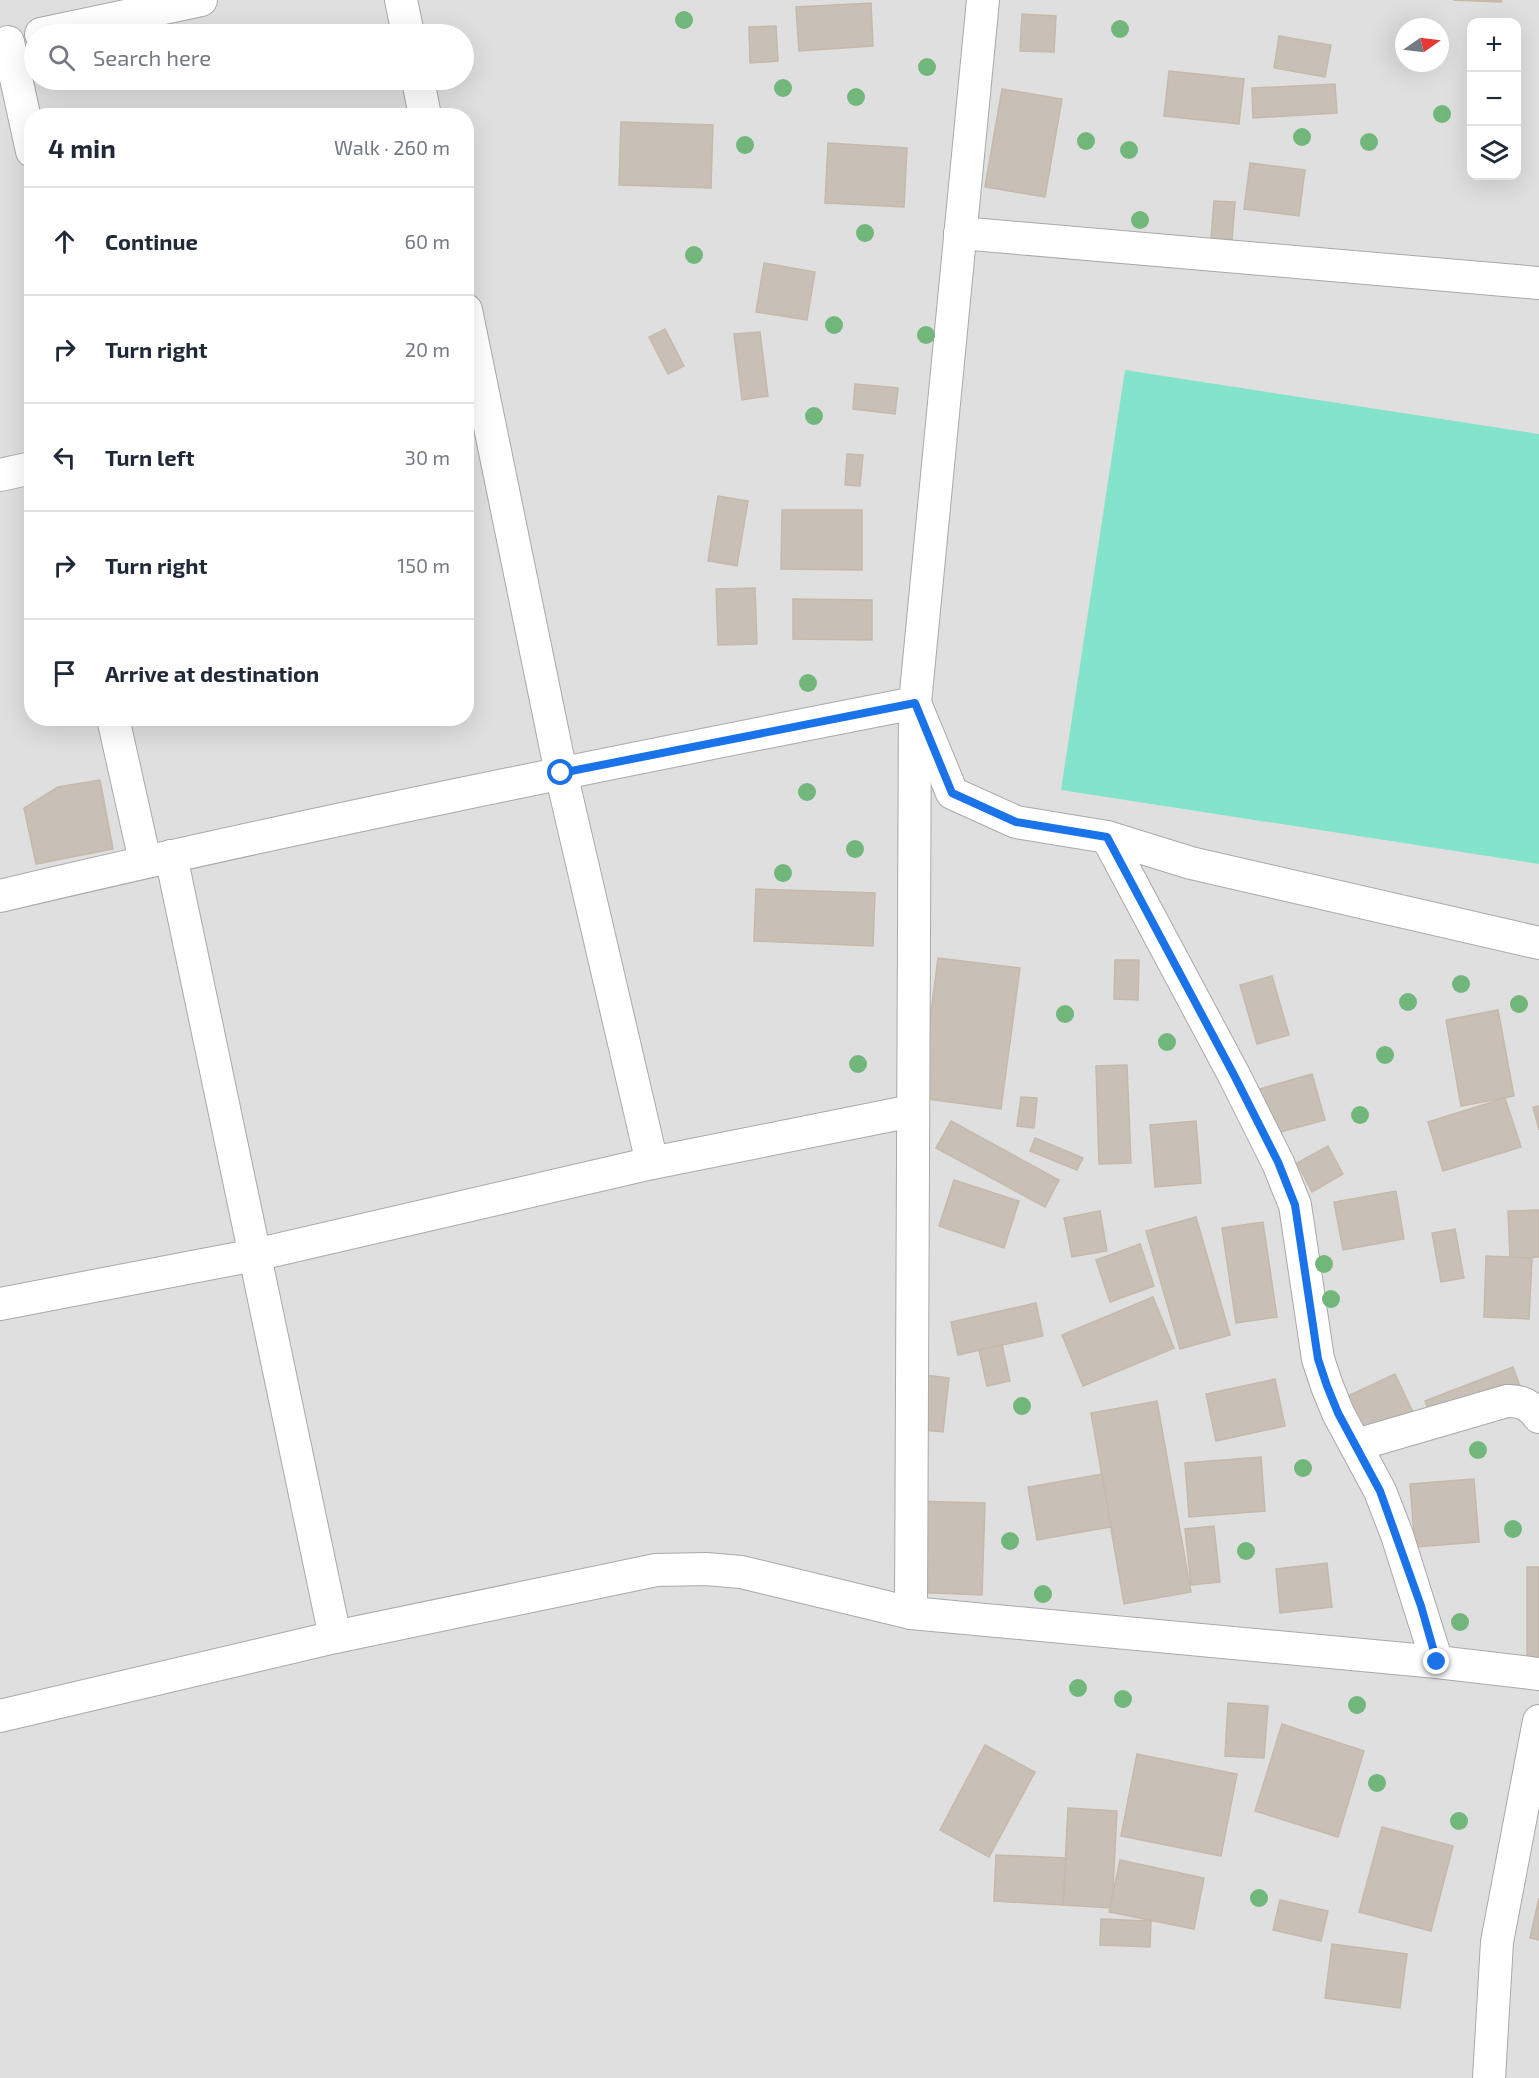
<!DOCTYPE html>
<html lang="en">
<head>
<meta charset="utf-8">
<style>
	:root { --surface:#fff; --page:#f2f2f3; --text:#1f2937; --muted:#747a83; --line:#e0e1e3 }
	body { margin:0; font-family:"Exo 2",sans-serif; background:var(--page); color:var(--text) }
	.controls { position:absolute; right:18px; top:18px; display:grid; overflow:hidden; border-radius:12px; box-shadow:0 6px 24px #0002 }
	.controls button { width:54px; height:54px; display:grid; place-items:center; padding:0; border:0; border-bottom:2px solid var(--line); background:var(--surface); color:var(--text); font:30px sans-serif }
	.compass { position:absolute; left:1395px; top:18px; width:54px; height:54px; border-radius:50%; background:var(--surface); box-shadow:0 6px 24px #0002; rotate:76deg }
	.stop { position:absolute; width:18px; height:18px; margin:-14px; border:4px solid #1a73e8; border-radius:50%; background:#fff }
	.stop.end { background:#1a73e8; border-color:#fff; box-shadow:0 2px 6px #0008 }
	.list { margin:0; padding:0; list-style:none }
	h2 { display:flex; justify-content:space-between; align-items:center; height:78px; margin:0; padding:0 24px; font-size:26px }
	h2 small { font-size:20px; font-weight:400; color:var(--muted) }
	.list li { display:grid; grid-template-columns:39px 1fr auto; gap:18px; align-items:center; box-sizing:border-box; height:108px; padding:0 24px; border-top:2px solid var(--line) }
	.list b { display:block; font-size:22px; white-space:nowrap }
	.list em { font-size:20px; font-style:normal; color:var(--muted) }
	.icon { flex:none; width:33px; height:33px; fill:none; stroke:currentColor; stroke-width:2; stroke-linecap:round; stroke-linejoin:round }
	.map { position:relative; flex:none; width:1539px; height:2078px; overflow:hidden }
	.search { position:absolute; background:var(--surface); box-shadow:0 6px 24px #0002; left:24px; top:24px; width:450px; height:66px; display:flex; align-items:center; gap:15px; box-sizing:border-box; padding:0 21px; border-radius:33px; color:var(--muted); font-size:22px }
	.panel { position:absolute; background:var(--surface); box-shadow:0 6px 24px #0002; left:24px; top:108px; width:450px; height:618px; border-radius:24px }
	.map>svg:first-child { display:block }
	.residential { fill:#e0dfdf; fill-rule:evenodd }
	.pitch { fill:#84e4cb }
	.building { fill:#c8c0b7; stroke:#c5b9aa; stroke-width:1.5 }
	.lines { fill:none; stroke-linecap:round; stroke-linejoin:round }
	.minor-casing { stroke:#a9a9a9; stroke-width:34 }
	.minor { stroke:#fff; stroke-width:32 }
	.tree { fill:#71b77b }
	.route { stroke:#1a73e8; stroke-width:8 }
</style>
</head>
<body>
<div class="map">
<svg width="1539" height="2078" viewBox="0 0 1539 2078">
	<rect width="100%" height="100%" fill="#f2f0e8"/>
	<path class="residential" d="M0 0H1539V2078H0ZM1472 22H1516V176H1472ZM1404 27H1440V63H1404ZM34 34H464V80H34ZM32 116H466V718H32Z"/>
	<path class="pitch" d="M1125 370 1539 434V864L1061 790Z"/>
	<g class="building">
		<path d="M1453 0H1502L1501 2Z"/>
		<path d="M871 3 873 46 799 51 796 7Z"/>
		<path d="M1022 14 1056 16 1054 52 1020 51Z"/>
		<path d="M776 26 778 61 750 63 749 27Z"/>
		<path d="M1279 36 1331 45 1325 77 1274 68Z"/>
		<path d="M1169 71 1244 79 1239 124 1164 116Z"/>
		<path d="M1335 84 1337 113 1253 118 1252 88Z"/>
		<path d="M1002 89 1062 99 1045 197 985 187Z"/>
		<path d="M621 122 713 125 711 188 619 185Z"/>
		<path d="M828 143 907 148 904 207 825 203Z"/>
		<path d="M1250 163 1305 170 1299 216 1244 209Z"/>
		<path d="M1214 201 1235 202 1232 240 1211 238Z"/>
		<path d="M764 263 815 272 807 320 756 312Z"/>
		<path d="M665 329 684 366 668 374 649 337Z"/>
		<path d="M760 332 768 396 742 400 734 334Z"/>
		<path d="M855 384 898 388 895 414 853 409Z"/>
		<path d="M847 454 863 455 860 486 845 485Z"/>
		<path d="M718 496 748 501 737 566 708 561Z"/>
		<path d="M782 510H862V570L781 569Z"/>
		<path d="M755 588 757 644 718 645 716 589Z"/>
		<path d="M793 599 872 600V640L793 639Z"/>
		<path d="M100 780 113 849 36 864 24 808 58 787Z"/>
		<path d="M756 889 875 893 873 946 754 941Z"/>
		<path d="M938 958 1020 968 1001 1109 920 1098Z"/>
		<path d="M1115 960H1139L1138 1000 1114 999Z"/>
		<path d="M1272 976 1289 1035 1257 1044 1240 985Z"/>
		<path d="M1498 1010 1514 1096 1461 1106 1446 1020Z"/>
		<path d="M1127 1065 1131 1163 1099 1164 1096 1066Z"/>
		<path d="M1312 1074 1325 1120 1269 1135 1256 1090Z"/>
		<path d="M1021 1097 1037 1098 1034 1128 1017 1126Z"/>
		<path d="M1505 1098 1521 1147 1443 1171 1428 1122Z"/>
		<path d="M1539 1106V1130L1533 1107Z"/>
		<path d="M951 1121 1059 1180 1045 1207 936 1148Z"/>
		<path d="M1196 1121 1201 1183 1155 1187 1150 1125Z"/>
		<path d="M1035 1138 1083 1158 1077 1170 1030 1151Z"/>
		<path d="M1328 1146 1343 1174 1312 1192 1297 1163Z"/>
		<path d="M954 1180 1019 1201 1004 1248 939 1226Z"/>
		<path d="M1396 1191 1404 1239 1343 1250 1334 1202Z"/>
		<path d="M1539 1210V1257L1510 1259 1508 1211Z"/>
		<path d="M1100 1211 1107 1251 1072 1257 1064 1218Z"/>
		<path d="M1196 1217 1230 1335 1180 1349 1146 1231Z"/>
		<path d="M1263 1222 1277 1317 1236 1323 1222 1228Z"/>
		<path d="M1455 1229 1464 1278 1441 1282 1432 1233Z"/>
		<path d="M1140 1244 1154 1286 1110 1302 1096 1260Z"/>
		<path d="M1486 1256 1532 1258 1529 1319 1484 1317Z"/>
		<path d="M1153 1297 1174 1348 1083 1386 1062 1335Z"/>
		<path d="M1036 1303 1043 1336 958 1355 951 1322Z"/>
		<path d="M1002 1345 1010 1381 987 1386 979 1350Z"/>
		<path d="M1513 1367 1520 1386 1432 1420 1425 1401Z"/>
		<path d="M907 1373 949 1378 943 1432 900 1428Z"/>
		<path d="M1395 1374 1418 1423 1361 1449 1339 1400Z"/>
		<path d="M1275 1379 1285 1426 1216 1441 1206 1394Z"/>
		<path d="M1157 1401 1191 1592 1124 1604 1091 1413Z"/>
		<path d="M1261 1457 1265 1511 1189 1517 1185 1463Z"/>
		<path d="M1102 1474 1111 1527 1037 1540 1028 1487Z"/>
		<path d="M1474 1479 1479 1542 1415 1547 1410 1484Z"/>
		<path d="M910 1501 985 1503 982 1595 907 1592Z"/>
		<path d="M1214 1526 1220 1582 1191 1585 1185 1529Z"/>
		<path d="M1327 1563 1332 1607 1280 1613 1276 1569Z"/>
		<rect x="1527" y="1567" width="12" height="90"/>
		<path d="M1228 1703 1268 1706 1264 1758 1225 1756Z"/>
		<path d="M1282 1724 1364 1751 1338 1837 1255 1811Z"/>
		<path d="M985 1745 1035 1772 989 1857 940 1830Z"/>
		<path d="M1137 1754 1237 1774 1221 1856 1121 1836Z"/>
		<path d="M1068 1808 1117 1811 1112 1908 1063 1905Z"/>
		<path d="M1382 1827 1453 1846 1431 1931 1359 1912Z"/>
		<path d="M996 1855 1066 1858 1063 1905 994 1901Z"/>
		<path d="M1120 1860 1204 1878 1194 1929 1109 1912Z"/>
		<path d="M1539 1898V1940L1530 1938Z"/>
		<path d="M1280 1900 1328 1911 1321 1941 1273 1930Z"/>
		<path d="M1101 1919 1151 1921 1150 1947 1100 1945Z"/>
		<path d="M1332 1944 1407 1954 1400 2008 1325 1998Z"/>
	</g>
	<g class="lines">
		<g class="minor-casing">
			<g id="minor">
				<path d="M401 0 408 34"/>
				<path d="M41 34 201 0"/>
				<path d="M8 42 32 151"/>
				<path d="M418 80 425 116"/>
				<path d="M960 233 1539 283"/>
				<path d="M466 310 561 773 652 1163"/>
				<path d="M0 475 32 468"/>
				<path d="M113 718 145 861"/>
				<path d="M1107 837 1234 1075 1278 1163 1295 1205 1318 1359 1327 1386 1338 1413 1380 1491 1397 1535 1437 1662"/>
				<path d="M171 856 335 1637"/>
				<path d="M0 896C303 824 609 763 915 703L952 793 1016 822 1107 837 1191 863 1539 943"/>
				<path d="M0 1304 255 1255 652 1163 912 1111"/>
				<path d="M1356 1445 1507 1401C1522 1400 1531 1406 1539 1417"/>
				<path d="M911 1613 915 703 983 0"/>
				<path d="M0 1716 335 1637 656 1570 706 1569 741 1572 911 1613 1437 1662 1539 1674"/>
				<path d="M1489 2078 1497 1942 1539 1721"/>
			</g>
		</g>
		<use href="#minor" class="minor"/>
	</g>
	<g class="tree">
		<circle cx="684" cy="20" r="9"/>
		<circle cx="1120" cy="29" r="9"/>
		<circle cx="927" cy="67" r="9"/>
		<circle cx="783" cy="88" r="9"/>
		<circle cx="856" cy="97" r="9"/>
		<circle cx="1442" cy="114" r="9"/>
		<circle cx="1302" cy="137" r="9"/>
		<circle cx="1086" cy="141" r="9"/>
		<circle cx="1369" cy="142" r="9"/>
		<circle cx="745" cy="145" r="9"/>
		<circle cx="1129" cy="150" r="9"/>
		<circle cx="1140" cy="220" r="9"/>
		<circle cx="865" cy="233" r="9"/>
		<circle cx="694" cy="255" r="9"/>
		<circle cx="834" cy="325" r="9"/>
		<circle cx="926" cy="335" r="9"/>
		<circle cx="814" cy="416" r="9"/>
		<circle cx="808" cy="683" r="9"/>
		<circle cx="807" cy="792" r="9"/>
		<circle cx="855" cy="849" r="9"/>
		<circle cx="783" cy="873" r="9"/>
		<circle cx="1461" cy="984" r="9"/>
		<circle cx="1408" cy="1002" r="9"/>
		<circle cx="1519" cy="1004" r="9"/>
		<circle cx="1065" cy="1014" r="9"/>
		<circle cx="1167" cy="1042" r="9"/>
		<circle cx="1385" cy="1055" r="9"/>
		<circle cx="858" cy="1064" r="9"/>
		<circle cx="1360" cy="1115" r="9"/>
		<circle cx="1324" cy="1264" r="9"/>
		<circle cx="1331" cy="1299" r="9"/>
		<circle cx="1022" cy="1406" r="9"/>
		<circle cx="1478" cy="1450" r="9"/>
		<circle cx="1303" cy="1468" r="9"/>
		<circle cx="1513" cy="1529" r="9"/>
		<circle cx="1010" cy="1541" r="9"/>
		<circle cx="1246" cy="1551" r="9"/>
		<circle cx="1043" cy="1594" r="9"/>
		<circle cx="1460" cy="1622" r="9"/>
		<circle cx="1078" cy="1688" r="9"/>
		<circle cx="1123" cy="1699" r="9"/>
		<circle cx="1357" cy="1705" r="9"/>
		<circle cx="1377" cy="1783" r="9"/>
		<circle cx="1459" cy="1821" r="9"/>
		<circle cx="1259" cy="1898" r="9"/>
	</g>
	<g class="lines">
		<path class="route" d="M561 773 915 703 952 793 1016 822 1107 837 1234 1075 1278 1162 1295 1205 1318 1359 1327 1386 1338 1413 1380 1491 1421 1606 1437 1662"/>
	</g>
</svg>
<div class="controls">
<button>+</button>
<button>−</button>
<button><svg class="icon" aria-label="layers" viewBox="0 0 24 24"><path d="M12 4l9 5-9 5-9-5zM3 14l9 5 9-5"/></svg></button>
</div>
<svg class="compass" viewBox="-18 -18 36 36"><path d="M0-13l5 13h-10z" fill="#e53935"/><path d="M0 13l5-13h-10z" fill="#747a83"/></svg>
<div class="stop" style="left:561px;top:773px"></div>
<div class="stop end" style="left:1437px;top:1662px"></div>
<div class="search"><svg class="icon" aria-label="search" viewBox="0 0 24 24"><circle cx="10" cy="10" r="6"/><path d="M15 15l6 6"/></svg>Search here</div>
<section class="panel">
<h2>4 min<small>Walk · 260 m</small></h2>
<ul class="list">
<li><svg class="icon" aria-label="ahead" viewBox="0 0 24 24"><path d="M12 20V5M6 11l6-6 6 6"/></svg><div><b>Continue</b></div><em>60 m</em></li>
<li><svg class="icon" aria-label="right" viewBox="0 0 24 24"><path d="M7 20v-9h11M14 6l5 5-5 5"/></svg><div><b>Turn right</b></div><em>20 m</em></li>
<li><svg class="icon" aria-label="left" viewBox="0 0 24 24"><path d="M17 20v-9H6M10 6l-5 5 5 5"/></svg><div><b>Turn left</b></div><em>30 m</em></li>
<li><svg class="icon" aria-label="right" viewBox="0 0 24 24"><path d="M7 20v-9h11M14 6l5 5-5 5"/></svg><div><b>Turn right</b></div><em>150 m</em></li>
<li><svg class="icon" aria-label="arrive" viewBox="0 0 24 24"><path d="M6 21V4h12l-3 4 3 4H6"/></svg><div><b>Arrive at destination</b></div></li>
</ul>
</section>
</div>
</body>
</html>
